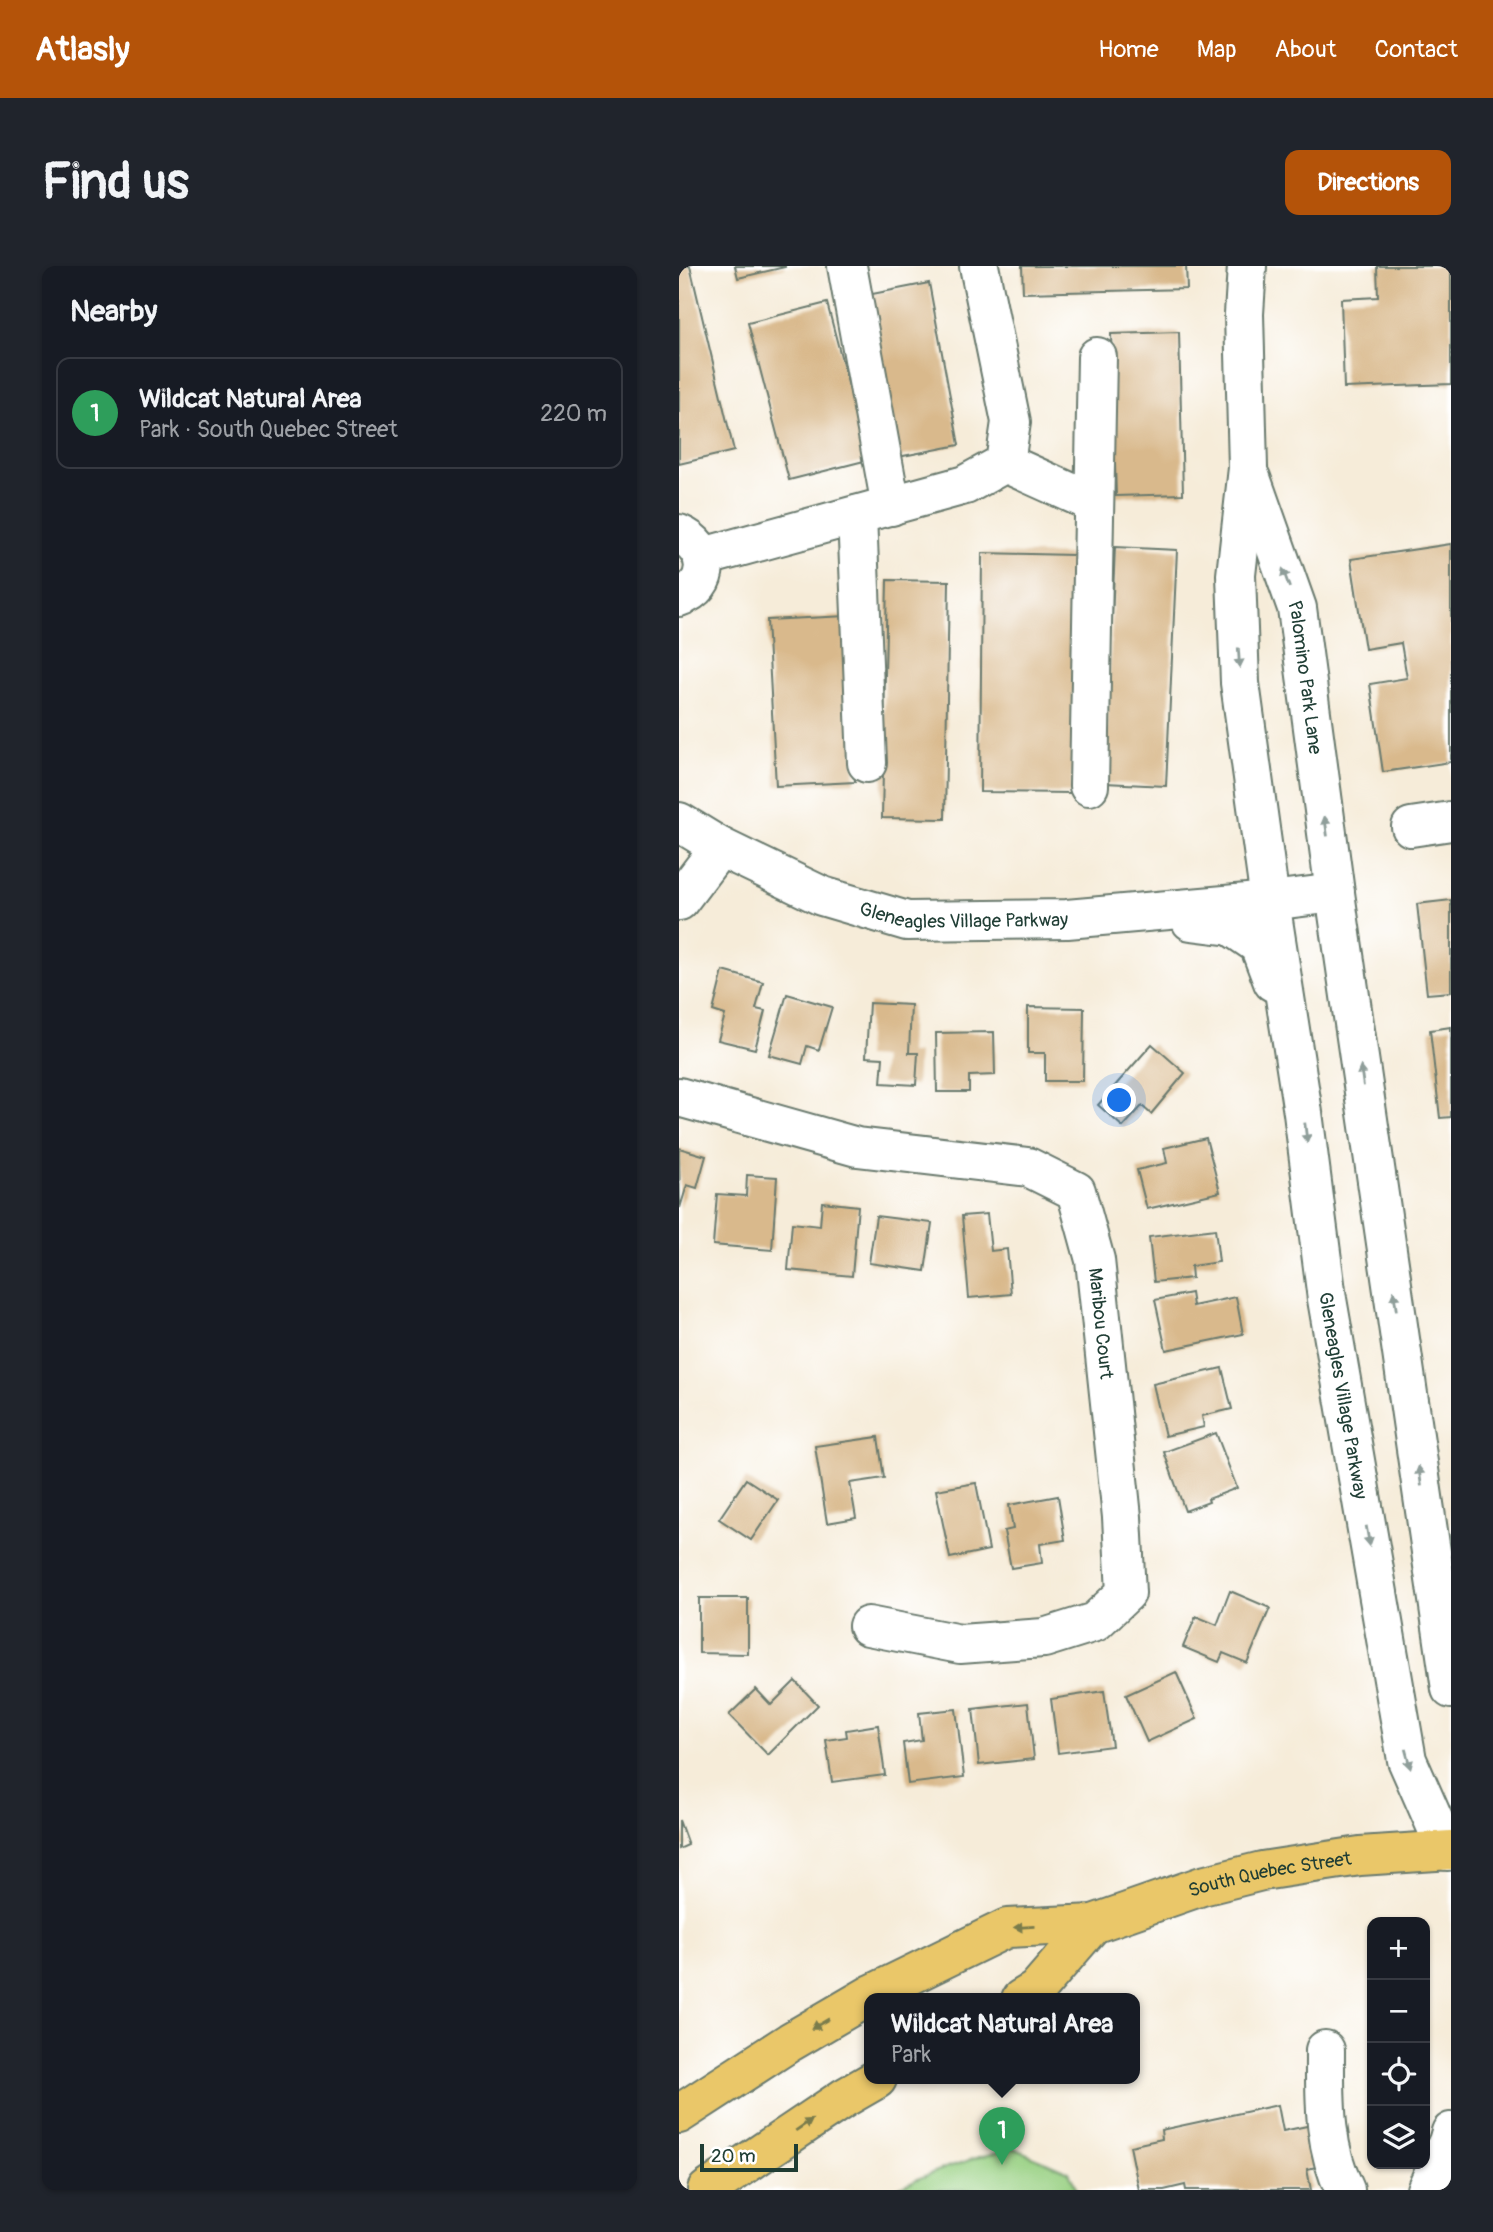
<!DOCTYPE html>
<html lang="en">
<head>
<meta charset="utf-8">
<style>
	:root { --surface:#171b24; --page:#20242c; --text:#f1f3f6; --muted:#9ea1a6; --line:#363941; --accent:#b45309 }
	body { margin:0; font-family:Pangolin,sans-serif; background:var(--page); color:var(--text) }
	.controls { position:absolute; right:21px; bottom:21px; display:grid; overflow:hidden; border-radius:14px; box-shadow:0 2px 5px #0004 }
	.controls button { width:63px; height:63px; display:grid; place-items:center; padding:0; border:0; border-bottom:2px solid var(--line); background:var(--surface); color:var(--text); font:35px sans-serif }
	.scale { position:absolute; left:21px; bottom:18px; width:98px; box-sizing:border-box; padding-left:7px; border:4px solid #1f3d34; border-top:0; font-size:19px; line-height:24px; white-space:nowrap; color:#1f3d34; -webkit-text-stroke:5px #fff; paint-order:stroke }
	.you { position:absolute; left:441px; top:835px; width:24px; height:24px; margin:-18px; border:5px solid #fff; border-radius:50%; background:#1a73e8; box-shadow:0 0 0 10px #1a73e833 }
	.badge { display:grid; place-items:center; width:46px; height:46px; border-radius:50%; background:var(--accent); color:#fff; font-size:23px; font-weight:700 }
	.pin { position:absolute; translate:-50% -58px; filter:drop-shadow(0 2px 4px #0008) }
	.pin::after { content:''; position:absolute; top:37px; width:24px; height:21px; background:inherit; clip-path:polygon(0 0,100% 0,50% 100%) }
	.popup { position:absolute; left:185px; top:1727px; width:276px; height:91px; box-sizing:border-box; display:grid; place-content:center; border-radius:14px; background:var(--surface); filter:drop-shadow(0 2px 5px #0005); font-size:23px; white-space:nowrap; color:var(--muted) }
	.popup b { font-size:26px; color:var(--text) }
	.popup::after { content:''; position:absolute; left:50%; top:100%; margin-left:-14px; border:14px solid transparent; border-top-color:var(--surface) }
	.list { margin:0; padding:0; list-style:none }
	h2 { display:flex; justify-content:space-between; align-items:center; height:91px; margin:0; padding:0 28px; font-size:30px }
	h2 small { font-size:23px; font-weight:400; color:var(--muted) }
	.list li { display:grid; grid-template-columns:46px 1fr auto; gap:21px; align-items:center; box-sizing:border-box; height:112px; margin:0 14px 14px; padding:0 14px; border:2px solid var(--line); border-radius:14px }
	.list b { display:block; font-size:26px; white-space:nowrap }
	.list p { margin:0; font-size:23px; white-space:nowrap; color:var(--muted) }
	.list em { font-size:23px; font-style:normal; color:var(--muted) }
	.icon { flex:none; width:38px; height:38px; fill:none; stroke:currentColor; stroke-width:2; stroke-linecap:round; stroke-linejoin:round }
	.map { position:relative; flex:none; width:772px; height:1924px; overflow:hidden; border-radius:14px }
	header { display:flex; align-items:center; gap:42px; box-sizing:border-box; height:98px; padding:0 35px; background:var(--accent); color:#fff }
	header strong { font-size:33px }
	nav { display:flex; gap:38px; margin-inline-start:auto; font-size:24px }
	.intro { display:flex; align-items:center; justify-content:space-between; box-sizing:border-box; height:168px; padding:0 42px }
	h1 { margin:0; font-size:49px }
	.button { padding:18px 32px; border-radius:14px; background:var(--accent); color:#fff; font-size:24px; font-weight:700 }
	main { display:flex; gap:42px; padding:0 42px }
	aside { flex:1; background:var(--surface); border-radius:14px; box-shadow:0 2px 5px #0004 }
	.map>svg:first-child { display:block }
	.green { fill:#98d082; stroke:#5c865b; stroke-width:2 }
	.building { fill:#d9b98c }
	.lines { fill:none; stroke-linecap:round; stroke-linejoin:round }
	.minor-casing { stroke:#6a7a6e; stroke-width:42 }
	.major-casing { stroke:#6a7a6e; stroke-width:42 }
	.minor { stroke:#fff; stroke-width:38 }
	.major { stroke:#eac769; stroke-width:38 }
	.oneway { fill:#8f9e9a }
	.oneway2 { fill:#7a7b4c }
	.labels { text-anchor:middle; stroke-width:5; stroke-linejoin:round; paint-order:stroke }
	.street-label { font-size:19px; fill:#1f3d34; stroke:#fff }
</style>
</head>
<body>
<header>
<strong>Atlasly</strong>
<nav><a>Home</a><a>Map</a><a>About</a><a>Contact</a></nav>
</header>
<div class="intro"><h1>Find us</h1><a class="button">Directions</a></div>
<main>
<aside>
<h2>Nearby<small></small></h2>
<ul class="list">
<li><span class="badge" style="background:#2e9e5b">1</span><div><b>Wildcat Natural Area</b><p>Park · South Quebec Street</p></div><em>220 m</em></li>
</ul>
</aside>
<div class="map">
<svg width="772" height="1924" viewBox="0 0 772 1924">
	<rect width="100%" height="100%" fill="#fff"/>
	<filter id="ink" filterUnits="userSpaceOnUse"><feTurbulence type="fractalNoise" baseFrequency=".0143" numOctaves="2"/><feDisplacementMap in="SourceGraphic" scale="14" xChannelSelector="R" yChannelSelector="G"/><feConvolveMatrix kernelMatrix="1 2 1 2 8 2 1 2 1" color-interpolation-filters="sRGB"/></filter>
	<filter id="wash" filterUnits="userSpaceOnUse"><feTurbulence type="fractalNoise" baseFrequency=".00686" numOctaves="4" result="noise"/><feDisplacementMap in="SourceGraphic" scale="28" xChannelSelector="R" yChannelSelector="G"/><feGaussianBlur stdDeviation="1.57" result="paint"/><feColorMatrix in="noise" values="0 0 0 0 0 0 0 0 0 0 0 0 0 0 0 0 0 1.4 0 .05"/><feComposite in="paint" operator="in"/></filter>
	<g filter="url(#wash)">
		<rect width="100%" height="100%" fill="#f6ecd9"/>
		<path class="green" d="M335 1882 390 1906 398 1924H215C254 1904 293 1892 335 1882Z"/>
		<g id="blocks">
			<g class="building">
				<path d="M0 0H11L55 185 0 198Z"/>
				<path d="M56 0H106V1L59 12Z"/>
				<path d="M343 0H507L508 23 344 27Z"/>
				<path d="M698 0H772V118L665 122 662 33 699 31Z"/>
				<path d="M250 17 280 179 219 191 188 29Z"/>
				<path d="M148 37 189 194 110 214 69 57Z"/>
				<path d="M500 66 504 228 437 230 432 68Z"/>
				<path d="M772 278V496L704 506 691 418 728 412 722 377 686 383 672 293Z"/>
				<path d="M436 281 498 284 487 520 426 517Z"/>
				<path d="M303 287 395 289 393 527 301 526Z"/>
				<path d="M208 314 270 315 266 553 203 552Z"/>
				<path d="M168 350 176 516 97 520 88 354Z"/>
				<path d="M772 634V726L748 728 738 638Z"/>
				<path d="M44 705 84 716 77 743 86 745 76 783 39 774 46 749 34 745Z"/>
				<path d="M108 728 153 741 140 784 128 780 123 798 90 789Z"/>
				<path d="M190 737 232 739 230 787H239L237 819 202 817 204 792 187 791Z"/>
				<path d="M349 741 405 742 404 815H366V787H349Z"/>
				<path d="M772 761V851L761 852 751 764Z"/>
				<path d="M315 766 316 809 290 810V826H258L257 767Z"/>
				<path d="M473 778 506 807 472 848 463 840 444 861 419 839Z"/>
				<path d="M527 872 541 926 468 943 458 904 488 897 485 882Z"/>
				<path d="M0 882 27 890 18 922 8 919 1 942Z"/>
				<path d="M68 909 98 911 93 984 34 979 38 928 67 930Z"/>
				<path d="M143 936 179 940 173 1010 109 1004 113 957 141 960Z"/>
				<path d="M308 948 312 985 328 983 332 1028 290 1032 283 950Z"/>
				<path d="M197 950 253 957 246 1005 190 997Z"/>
				<path d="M536 963 540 996 512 1000 513 1012 475 1016 470 971Z"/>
				<path d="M512 1027 514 1040 557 1031 564 1068 487 1084 476 1034Z"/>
				<path d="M543 1102 553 1143 523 1150 525 1161 486 1170 474 1118Z"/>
				<path d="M537 1167 558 1222 529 1233 530 1236 506 1245 485 1186Z"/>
				<path d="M199 1171 205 1212 171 1217 177 1252 148 1257 136 1180Z"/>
				<path d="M67 1213 99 1234 72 1274 40 1253Z"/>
				<path d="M297 1217 310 1284 271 1292 257 1224Z"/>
				<path d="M379 1230 386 1274 361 1278 363 1297 332 1302 325 1265 334 1263 330 1239Z"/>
				<path d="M551 1325 591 1342 568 1397 544 1387 540 1396 504 1381 517 1350 538 1359Z"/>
				<path d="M20 1332H69V1388L20 1387Z"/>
				<path d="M497 1406 518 1453 468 1476 447 1429Z"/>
				<path d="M116 1415 139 1439 89 1489 50 1449 77 1423 92 1439Z"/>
				<path d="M425 1425 433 1480 379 1487 372 1433Z"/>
				<path d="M349 1437 355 1493 300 1499 294 1443Z"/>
				<path d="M277 1443 285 1511 229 1518 224 1477 243 1474 240 1447Z"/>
				<path d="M199 1459 206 1509 153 1516 147 1474 168 1471 167 1464Z"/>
				<path d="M0 1554 9 1579 0 1583Z"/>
				<path d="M599 1839 604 1865 647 1856 656 1897 628 1903 632 1924H507L506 1919 485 1924H460L451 1880 483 1873 482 1864Z"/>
			</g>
		</g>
	</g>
	<g filter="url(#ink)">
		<use href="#blocks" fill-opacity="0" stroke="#6a7a6e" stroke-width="2"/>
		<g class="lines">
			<g class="minor-casing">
				<g id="minor">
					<path d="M168 0 212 240"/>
					<path id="s1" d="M568 0 565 48 569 202 557 309 561 417 591 635 624 847 648 1033 728 1494 768 1585"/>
					<path d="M326 197 415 237"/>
					<path id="s2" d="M572 212 618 342 656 627 772 1423"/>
					<path d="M178 249 188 497"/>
					<path d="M0 268C32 281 34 320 0 331"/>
					<path d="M24 291 286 219 326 197 332 156 300 0"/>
					<path d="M410 520 418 91"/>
					<path id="s3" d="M0 556 41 581 143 630 228 655 388 653 591 635 656 627"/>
					<path d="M732 561 772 555"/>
					<path d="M0 635 41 581"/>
					<path d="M512 655 552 660 580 679 594 716"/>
					<path id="s4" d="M0 831 178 881 349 901 397 925 416 994 443 1251 447 1327 416 1356 365 1372 281 1378 189 1360"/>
					<path d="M646 1784C646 1831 644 1881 666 1924"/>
					<path d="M747 1924 769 1876 772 1866"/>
				</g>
			</g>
			<g class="major-casing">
				<g id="major">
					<path d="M342 1733 357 1724 414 1658"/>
					<path id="s5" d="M0 1848 111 1776 195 1727 328 1662 414 1658 523 1620 583 1605 681 1590 772 1584"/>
					<path d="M28 1924 165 1832 198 1813"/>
				</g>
			</g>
			<use href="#minor" class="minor"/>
			<use href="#major" class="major"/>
		</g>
		<defs><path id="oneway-solid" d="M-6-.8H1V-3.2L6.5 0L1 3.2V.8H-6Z" transform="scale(1.75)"/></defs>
		<g class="oneway">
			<use href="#oneway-solid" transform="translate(607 312) rotate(-110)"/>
			<use href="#oneway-solid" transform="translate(560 392) rotate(86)"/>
			<use href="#oneway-solid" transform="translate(647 560) rotate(-98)"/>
			<use href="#oneway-solid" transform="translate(683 810) rotate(-98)"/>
			<use href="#oneway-solid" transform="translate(627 867) rotate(83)"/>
			<use href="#oneway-solid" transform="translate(716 1035) rotate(-98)"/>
			<use href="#oneway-solid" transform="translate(741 1210) rotate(-98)"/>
			<use href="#oneway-solid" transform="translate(689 1270) rotate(80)"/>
			<use href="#oneway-solid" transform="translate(729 1493) rotate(75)"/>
		</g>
		<g class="oneway2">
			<use href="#oneway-solid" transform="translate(345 1661) rotate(177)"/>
			<use href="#oneway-solid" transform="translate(141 1758) rotate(150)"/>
			<use href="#oneway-solid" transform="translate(125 1859) rotate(-34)"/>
		</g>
	</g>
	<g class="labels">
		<g class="street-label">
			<text dy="7" stroke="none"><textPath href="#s2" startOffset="208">Palomino Park Lane</textPath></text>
			<text dy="7" stroke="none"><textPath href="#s3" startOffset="306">Gleneagles Village Parkway</textPath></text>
			<text dy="7" stroke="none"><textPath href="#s4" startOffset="546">Maribou Court</textPath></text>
			<text dy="7" stroke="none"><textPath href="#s1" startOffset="1138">Gleneagles Village Parkway</textPath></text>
			<text dy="7" stroke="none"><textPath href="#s5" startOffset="648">South Quebec Street</textPath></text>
		</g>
	</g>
</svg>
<div class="controls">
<button>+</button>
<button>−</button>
<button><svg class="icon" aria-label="locate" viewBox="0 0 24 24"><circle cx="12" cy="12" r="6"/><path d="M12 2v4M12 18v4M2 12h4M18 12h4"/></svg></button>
<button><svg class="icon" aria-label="layers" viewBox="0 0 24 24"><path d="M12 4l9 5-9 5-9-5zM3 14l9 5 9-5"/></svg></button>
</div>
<div class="scale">20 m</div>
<div class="you"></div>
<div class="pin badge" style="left:323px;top:1899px;background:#2e9e5b">1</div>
<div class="popup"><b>Wildcat Natural Area</b>Park</div>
</div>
</main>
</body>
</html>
